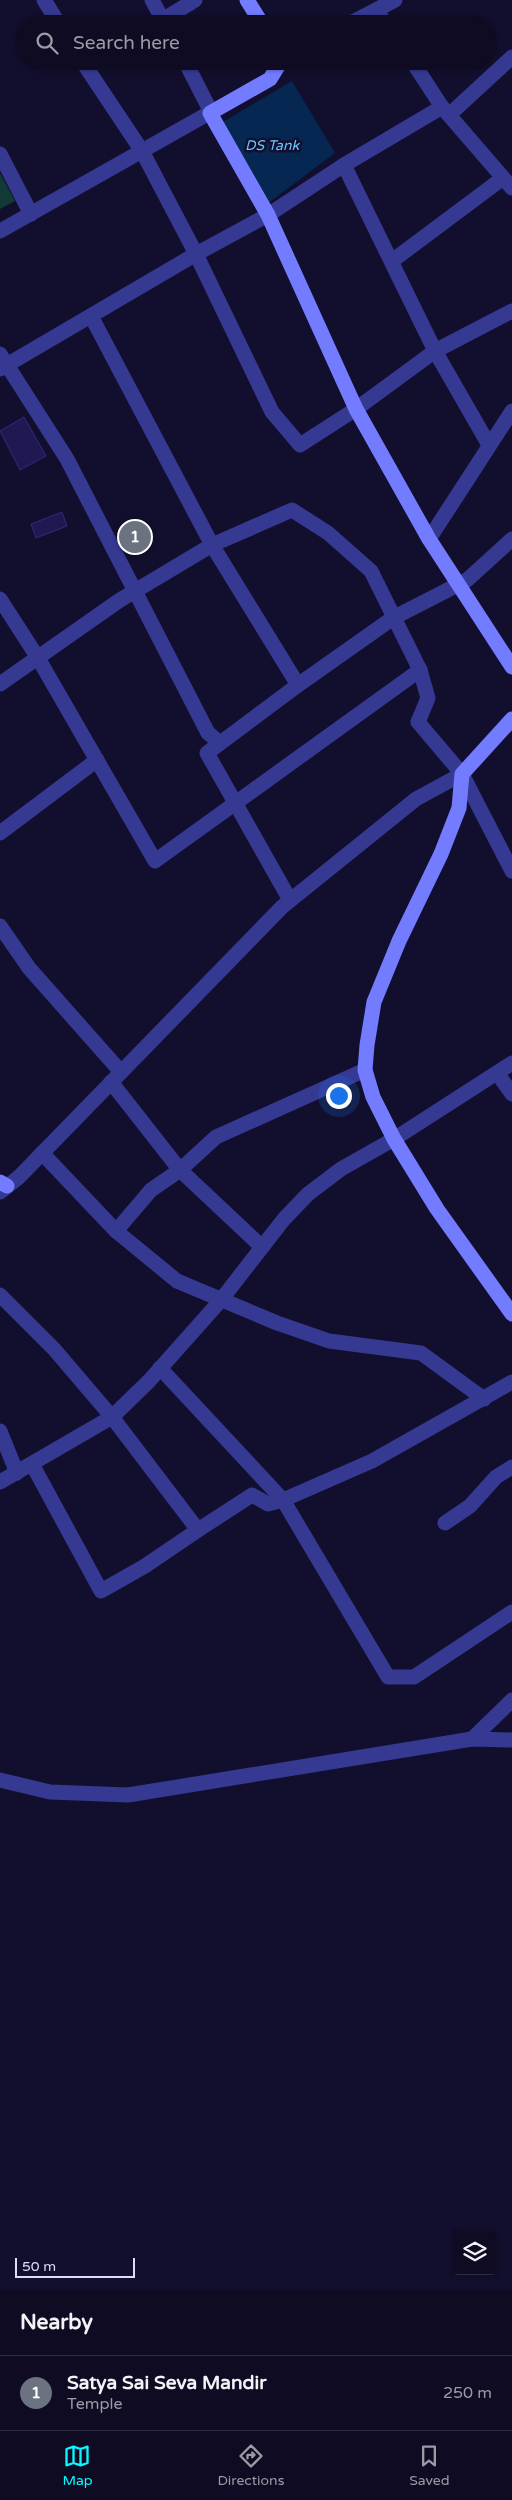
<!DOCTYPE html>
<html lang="en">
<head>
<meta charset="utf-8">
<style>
	:root { --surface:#0e0b22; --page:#17142a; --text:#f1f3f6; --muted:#9b9ba5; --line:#2e2b40; --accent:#08faff }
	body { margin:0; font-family:"Varela Round",sans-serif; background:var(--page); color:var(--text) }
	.controls { position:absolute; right:15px; bottom:15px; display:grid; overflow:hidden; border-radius:5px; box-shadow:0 1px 4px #0004 }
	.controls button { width:45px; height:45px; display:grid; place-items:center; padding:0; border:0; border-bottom:1px solid var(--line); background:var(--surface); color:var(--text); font:25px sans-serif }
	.scale { position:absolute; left:15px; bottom:12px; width:120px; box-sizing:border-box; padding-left:5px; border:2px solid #dddcff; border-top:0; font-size:14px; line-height:18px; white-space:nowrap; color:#dddcff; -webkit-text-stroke:4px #120f2e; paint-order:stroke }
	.you { position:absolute; left:338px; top:1095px; width:18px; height:18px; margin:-12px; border:4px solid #fff; border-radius:50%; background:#1a73e8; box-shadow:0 0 0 8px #1a73e833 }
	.badge { display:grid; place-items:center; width:32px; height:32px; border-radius:50%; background:var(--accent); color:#fff; font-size:16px; font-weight:700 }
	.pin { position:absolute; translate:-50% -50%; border:2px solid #fff; box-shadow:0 1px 5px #0006 }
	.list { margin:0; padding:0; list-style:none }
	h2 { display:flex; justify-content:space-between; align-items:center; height:65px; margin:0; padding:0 20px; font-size:21px }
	h2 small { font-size:16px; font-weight:400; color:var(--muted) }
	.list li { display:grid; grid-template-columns:32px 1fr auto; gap:15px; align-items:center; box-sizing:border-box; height:75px; padding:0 20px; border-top:1px solid var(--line) }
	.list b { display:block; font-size:19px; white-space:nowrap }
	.list p { margin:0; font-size:16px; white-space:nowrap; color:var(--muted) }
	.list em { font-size:16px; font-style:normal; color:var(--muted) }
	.icon { flex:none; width:28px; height:28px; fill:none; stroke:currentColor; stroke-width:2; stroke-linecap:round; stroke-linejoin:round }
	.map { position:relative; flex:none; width:512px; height:2290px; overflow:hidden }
	.search { position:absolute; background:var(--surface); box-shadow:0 1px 4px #0004; left:15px; right:15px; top:15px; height:55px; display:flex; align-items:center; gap:12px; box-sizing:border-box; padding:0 18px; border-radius:28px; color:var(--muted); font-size:19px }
	.sheet { height:140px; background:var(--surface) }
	nav { display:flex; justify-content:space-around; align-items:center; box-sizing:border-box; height:70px; border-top:1px solid var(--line); background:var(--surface); font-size:14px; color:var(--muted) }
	nav a { display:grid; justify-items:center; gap:2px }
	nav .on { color:var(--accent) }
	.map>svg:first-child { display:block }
	.green { fill:#113935 }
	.water { fill:#052751 }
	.building { fill:#201951; stroke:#332880 }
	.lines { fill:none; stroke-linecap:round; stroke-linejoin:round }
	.street { stroke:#353992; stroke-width:15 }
	.secondary { stroke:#737bff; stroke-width:15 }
	.labels { text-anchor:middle; stroke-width:5; stroke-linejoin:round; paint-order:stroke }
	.water-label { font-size:14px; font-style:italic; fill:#6ac6ff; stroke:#120f2e }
</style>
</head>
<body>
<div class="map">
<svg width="512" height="2290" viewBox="0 0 512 2290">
	<rect width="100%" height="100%" fill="#120f2e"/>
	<path class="green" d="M0 173 15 201 0 209Z"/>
	<path class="water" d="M292 81 335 153 259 210 211 129Z"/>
	<g class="building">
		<path d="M24 417 46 456 20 470 0 431Z"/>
		<path d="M62 512 67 526 36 538 31 524Z"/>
	</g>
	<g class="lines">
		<g class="street">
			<path d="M44 0 59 24"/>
			<path d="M152 0 165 24"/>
			<path d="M376 10 386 24"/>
			<path d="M156 24 195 0"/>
			<path d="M349 24 395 0"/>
			<path d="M82 61 142 151 196 254 272 412 300 445 356 409 435 351 512 311"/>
			<path d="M412 61 442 107 512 188"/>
			<path d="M449 115 512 57"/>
			<path d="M0 154 31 214"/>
			<path d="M344 165 435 351 489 445"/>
			<path d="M0 231 211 112 185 61"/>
			<path d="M392 261 503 178"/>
			<path d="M91 316 212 545 298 685"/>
			<path d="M0 354 67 459 208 733 220 743"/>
			<path d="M0 369 196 254 268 215 344 165 442 107"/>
			<path d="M429 539 512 411"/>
			<path d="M0 599 38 658 155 861 420 670"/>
			<path d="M0 684 120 600 212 545 292 510 328 533 371 571 420 670 428 698 418 722 462 774 512 871"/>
			<path d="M0 833 97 760"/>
			<path d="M290 900 207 753 298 685 393 618 467 580 512 539"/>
			<path d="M0 926 29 968 121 1072"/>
			<path d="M497 1073 512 1094"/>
			<path d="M111 1082 180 1170 262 1247"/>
			<path d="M42 1153 116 1231 177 1281 277 1323 329 1341 421 1353 484 1399"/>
			<path d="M0 1192 19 1177 282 907 416 799 462 774"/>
			<path d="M116 1231 151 1190 180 1170 216 1137 365 1070"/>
			<path d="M0 1295 54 1349 112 1417 198 1530 252 1495 268 1504 283 1500 372 1461 512 1382"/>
			<path d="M160 1368 283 1500 388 1677H414L512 1612"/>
			<path d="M0 1431 17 1473"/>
			<path d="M32 1464 101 1591 145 1566 198 1530"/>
			<path d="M0 1482 112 1417 149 1381 221 1300 284 1219 308 1194 341 1169 394 1139 512 1063"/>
			<path d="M445 1523 470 1506 496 1477 512 1467"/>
			<path d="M472 1739 512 1700"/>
			<path d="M0 1780 50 1792 128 1795 472 1739 512 1740"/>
		</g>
		<g class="secondary">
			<path d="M247 0 262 24"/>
			<path d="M281 61 270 79 210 113 268 215 356 409 429 539 512 667"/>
			<path d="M512 719 462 774 459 808 441 854 399 941 374 1002 367 1045 365 1070 373 1097 394 1139 437 1209 512 1314"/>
			<path d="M0 1182 7 1186"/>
		</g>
	</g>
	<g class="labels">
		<g class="water-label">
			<text x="272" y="150">DS Tank</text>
		</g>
	</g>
</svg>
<div class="controls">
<button><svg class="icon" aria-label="layers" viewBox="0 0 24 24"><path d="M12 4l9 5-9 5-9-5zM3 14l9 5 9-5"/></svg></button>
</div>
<div class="scale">50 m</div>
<div class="you"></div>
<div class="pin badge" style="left:135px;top:537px;background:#6b7280">1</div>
<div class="search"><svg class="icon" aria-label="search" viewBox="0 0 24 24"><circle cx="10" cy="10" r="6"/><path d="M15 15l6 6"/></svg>Search here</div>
</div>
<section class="sheet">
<h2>Nearby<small></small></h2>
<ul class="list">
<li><span class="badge" style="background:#6b7280">1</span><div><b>Satya Sai Seva Mandir</b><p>Temple</p></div><em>250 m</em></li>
</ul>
</section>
<nav>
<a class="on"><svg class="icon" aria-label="map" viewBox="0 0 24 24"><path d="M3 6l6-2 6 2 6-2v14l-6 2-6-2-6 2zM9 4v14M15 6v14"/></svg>Map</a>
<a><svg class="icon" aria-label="directions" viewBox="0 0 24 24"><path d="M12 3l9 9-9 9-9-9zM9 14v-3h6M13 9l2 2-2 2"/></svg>Directions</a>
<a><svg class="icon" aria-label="saved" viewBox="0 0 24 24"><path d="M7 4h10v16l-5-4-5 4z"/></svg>Saved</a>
</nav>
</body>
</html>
